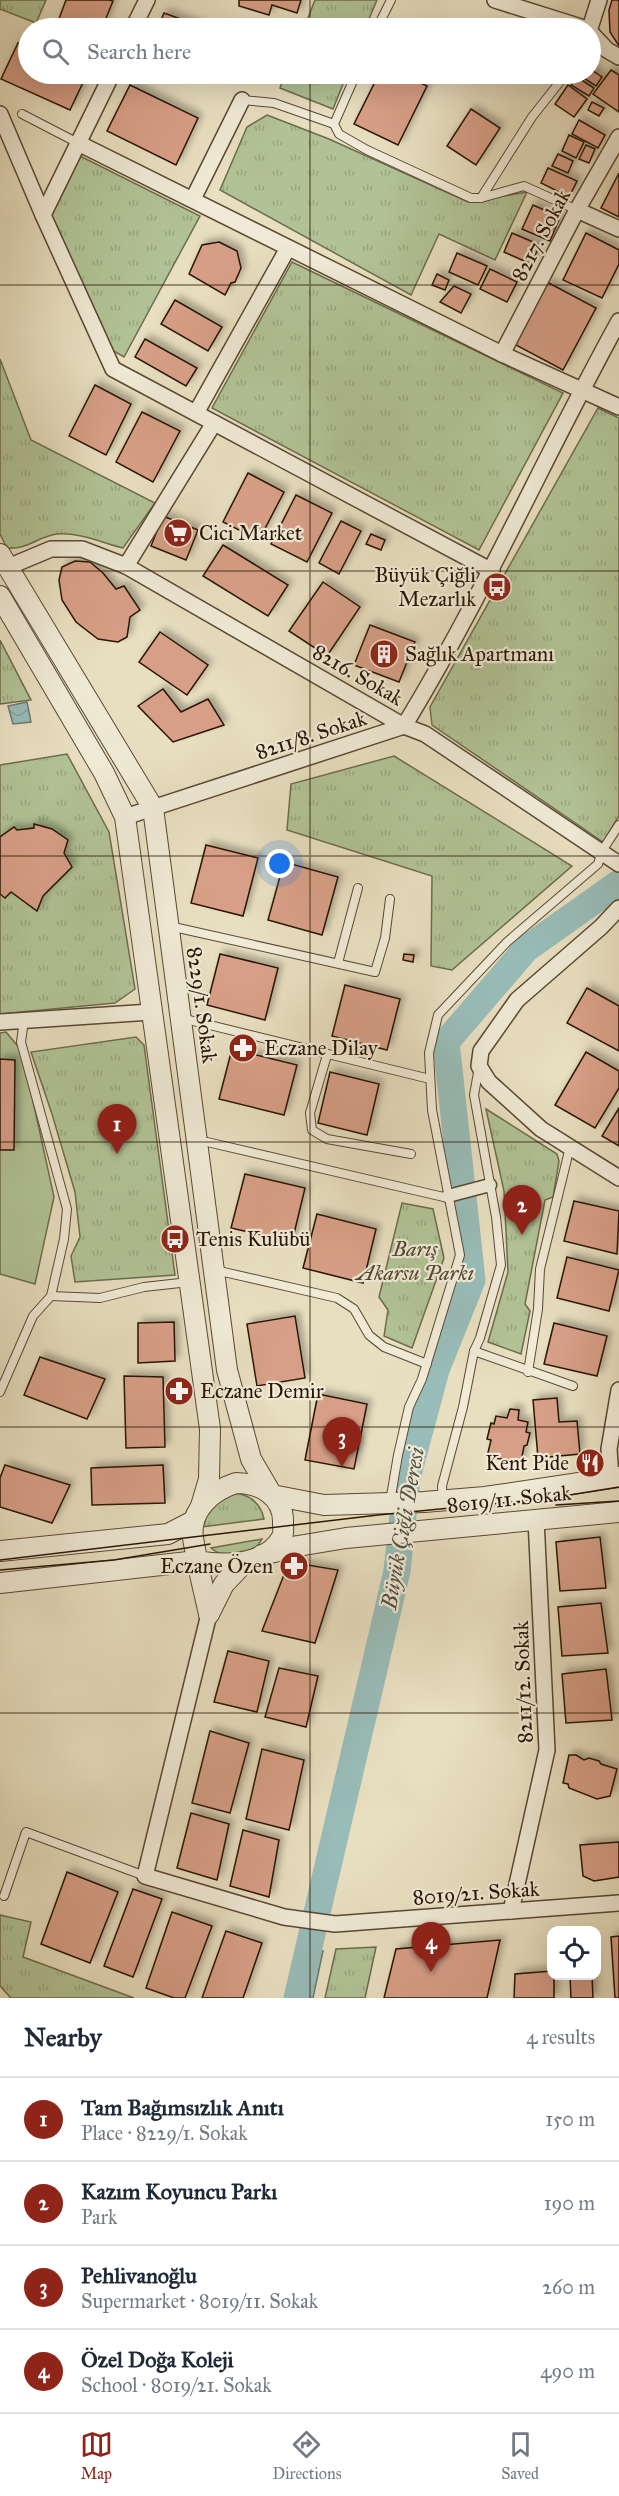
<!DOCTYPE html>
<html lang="en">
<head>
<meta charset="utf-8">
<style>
	:root { --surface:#fff; --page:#f6f6f7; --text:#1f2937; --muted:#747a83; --line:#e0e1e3; --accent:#8f2418 }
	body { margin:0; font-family:"IM FELL Great Primer",serif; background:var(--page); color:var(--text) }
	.controls { position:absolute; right:18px; bottom:18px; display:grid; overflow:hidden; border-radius:12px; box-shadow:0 6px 24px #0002 }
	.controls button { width:54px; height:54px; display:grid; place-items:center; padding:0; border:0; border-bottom:2px solid var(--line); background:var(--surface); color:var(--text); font:30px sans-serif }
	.you { position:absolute; left:280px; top:864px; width:21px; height:21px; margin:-15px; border:4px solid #fff; border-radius:50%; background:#1a73e8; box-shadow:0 0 0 9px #1a73e833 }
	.badge { display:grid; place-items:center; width:39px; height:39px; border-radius:50%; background:var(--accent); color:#fff; font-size:20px; font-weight:700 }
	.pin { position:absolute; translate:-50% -50px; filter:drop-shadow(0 2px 3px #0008) }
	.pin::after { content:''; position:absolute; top:32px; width:21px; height:18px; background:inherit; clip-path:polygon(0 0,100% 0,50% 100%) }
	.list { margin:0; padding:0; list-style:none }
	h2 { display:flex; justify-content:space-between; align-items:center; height:78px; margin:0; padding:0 24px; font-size:26px }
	h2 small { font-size:20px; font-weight:400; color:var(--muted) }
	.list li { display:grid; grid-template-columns:39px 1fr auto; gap:18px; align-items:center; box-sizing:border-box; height:84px; padding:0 24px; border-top:2px solid var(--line) }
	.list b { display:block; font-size:22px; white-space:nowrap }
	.list p { margin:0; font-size:20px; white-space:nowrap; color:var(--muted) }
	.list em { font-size:20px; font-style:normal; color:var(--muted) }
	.icon { flex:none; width:33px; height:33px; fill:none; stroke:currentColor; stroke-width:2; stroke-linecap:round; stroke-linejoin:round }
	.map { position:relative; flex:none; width:619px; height:1998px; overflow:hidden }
	.search { position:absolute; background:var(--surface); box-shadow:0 6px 24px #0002; left:18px; right:18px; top:18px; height:66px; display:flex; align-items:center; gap:15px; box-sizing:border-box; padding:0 21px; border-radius:33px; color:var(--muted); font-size:22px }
	.sheet { height:414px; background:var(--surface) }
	nav { display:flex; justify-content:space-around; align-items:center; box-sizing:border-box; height:84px; border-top:2px solid var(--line); background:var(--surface); font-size:16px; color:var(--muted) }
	nav a { display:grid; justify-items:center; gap:3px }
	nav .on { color:var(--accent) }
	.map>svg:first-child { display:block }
	.grass { fill:url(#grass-tufts); stroke:#6d6c4d; stroke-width:1.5 }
	.pitch { fill:#b1c396; stroke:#6d6c4d; stroke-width:1.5 }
	.water { fill:url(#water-waves); stroke:#6c7970; stroke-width:1.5 }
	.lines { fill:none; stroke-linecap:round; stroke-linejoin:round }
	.shore { stroke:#60685e; stroke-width:1.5 }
	.river { stroke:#98bcb8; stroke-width:27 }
	.building { fill:#d79f87; stroke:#291504; stroke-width:1.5; filter:url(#shadow) }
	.service-casing { stroke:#594833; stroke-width:10 }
	.pedestrian-casing { stroke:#594833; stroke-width:15 }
	.minor-casing { stroke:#594833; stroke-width:18 }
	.tertiary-casing { stroke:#594833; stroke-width:22 }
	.service { stroke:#f0ead6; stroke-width:8 }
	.pedestrian { stroke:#f0ead6; stroke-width:12 }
	.minor { stroke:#f0ead6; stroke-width:15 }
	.tertiary { stroke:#f0ead6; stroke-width:20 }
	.tram { stroke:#291504; stroke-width:1.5 }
	.grid { fill:none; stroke:#291504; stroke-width:1.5; stroke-opacity:0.55 }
	.labels { text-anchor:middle; stroke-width:4.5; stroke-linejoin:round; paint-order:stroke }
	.street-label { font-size:21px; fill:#291504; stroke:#f0ead6 }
	.poi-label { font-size:21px; fill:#291504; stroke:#f0ead6; text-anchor:start }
	.park-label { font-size:21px; font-style:italic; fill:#524930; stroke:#f0ead6 }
	.water-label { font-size:22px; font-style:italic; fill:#504f43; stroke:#f0ead6 }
</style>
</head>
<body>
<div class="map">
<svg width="619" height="1998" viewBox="0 0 619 1998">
	<defs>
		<pattern id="grass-tufts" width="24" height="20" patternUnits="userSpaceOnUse" patternTransform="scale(1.5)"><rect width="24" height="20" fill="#b1c396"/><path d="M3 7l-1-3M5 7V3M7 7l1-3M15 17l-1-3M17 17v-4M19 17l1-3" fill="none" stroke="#98a780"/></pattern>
		<pattern id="water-waves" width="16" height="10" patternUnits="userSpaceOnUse" patternTransform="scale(1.5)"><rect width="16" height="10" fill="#98bcb8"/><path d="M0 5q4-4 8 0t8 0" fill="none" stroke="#83a19d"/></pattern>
		<filter id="shadow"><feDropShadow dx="4.5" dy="-4.5" stdDeviation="3" flood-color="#0004"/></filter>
	</defs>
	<rect width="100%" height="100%" fill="#e8dfc0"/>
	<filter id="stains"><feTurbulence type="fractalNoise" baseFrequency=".00333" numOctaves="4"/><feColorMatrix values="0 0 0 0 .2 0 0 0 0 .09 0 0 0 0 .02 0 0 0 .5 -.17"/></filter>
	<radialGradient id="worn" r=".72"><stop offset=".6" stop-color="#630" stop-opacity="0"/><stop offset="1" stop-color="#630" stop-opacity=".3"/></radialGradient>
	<g class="grass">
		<path d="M0 0H46L36 23 0 9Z"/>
		<path d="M315 0H377L365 28H304Z"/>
		<path d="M285 74H347L333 109 280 88Z"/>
		<path d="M267 115 329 139 468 202 527 192 495 260 439 234 411 295 220 190 247 127Z"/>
		<path d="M80 156 200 216 124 357 112 350 50 215Z"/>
		<path d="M292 262 563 393 479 550 212 408Z"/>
		<path d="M0 359 31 440 155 503 123 548C103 543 78 532 57 534 39 536 27 550 7 548L0 534Z"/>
		<path d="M598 408 619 418V816L603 842 432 725 430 707Z"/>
		<path d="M0 640 31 700 0 704Z"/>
		<path d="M67 754 109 832 135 989 115 1003 0 1014V765Z"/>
		<path d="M394 756 572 866 452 970 431 966 432 876 287 830 291 784Z"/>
		<path d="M136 1037 144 1045 175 1275 75 1282 71 1256 80 1237 75 1192 52 1114 31 1052Z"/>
		<path d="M486 1109 557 1154 559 1161 553 1197 545 1200 525 1304 530 1311 521 1354 488 1342 508 1272 504 1191Z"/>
		<path d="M402 1203 433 1209 444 1258 412 1348 384 1336 388 1310 379 1297Z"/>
		<path d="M237 1493C251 1496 261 1504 264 1519L201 1527 213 1500Z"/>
		<path d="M262 1539C253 1557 226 1561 211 1548Z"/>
		<path d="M0 1915 31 1922 23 1957 134 1998H11L0 1986Z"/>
		<path d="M376 1947 365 1998H325L336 1949Z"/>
	</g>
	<path class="pitch" d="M6 1032 22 1051 54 1197 35 1284 0 1274V1033Z"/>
	<g class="water">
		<path d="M27 702 31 722 13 724 8 706Z"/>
		<path d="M297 1951H323L313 1998H286Z"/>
	</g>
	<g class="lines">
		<path class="shore" d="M292 1998 302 1959 312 1957 315 1961 307 1998"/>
		<path class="river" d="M297 1998 397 1571 407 1478 436 1370 472 1280 446 1042 526 949 619 883"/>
	</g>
	<g class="building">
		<path d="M66 0H109L113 1 102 28H69L57 24Z"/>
		<path d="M239 0H301L297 13 272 5 269 15 239 6Z"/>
		<path d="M612 0H619V46L610 32 609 10Z"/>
		<path d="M164 13 205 28H158Z"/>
		<path d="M18 43 28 48V74H87L70 110 1 79Z"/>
		<path d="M590 69 602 77 596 86 579 75 590 74Z"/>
		<path d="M611 70 619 75V112L593 94Z"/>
		<path d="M379 74H402L427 86 398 145 354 124Z"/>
		<path d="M577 77 594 88 589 96 571 85Z"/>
		<path d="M130 85 198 118 176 165 107 131Z"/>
		<path d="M568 85 587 99 574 117 555 104Z"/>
		<path d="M592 102 604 108 599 116 588 110Z"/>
		<path d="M471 109 500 128 476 165 447 146Z"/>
		<path d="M579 120 605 135 598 148 572 134Z"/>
		<path d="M569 135 584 142 576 158 562 151Z"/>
		<path d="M586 145 595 149 589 163 579 159Z"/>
		<path d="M558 154 573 161 568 173 552 166Z"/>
		<path d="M548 168 577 181 569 197 541 183Z"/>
		<path d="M619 173V217L601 208Z"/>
		<path d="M533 205 560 217 550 241 522 229Z"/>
		<path d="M512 233 540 245 531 264 504 252Z"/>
		<path d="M586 233 619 250V264L602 298 563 280Z"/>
		<path d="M219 242 237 251 241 268 235 282 231 283 225 295 189 274 202 245Z"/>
		<path d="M457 253 487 266 478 285 449 272Z"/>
		<path d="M490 269 517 282 507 302 480 289Z"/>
		<path d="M437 274 449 280 445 290 432 285Z"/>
		<path d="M547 282 596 308 563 370 514 344Z"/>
		<path d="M454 286 471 294 461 313 440 302Z"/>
		<path d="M175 300 222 327 208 351 161 324Z"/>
		<path d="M145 339 197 368 186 386 135 357Z"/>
		<path d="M95 385 131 404 106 455 69 436Z"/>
		<path d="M142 412 180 431 153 482 116 462Z"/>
		<path d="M248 473 284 492 259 540 223 522Z"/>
		<path d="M296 495 332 513 307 562 271 544Z"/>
		<path d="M163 516 198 530 186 560 151 546Z"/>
		<path d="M341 521 361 531 339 574 319 563Z"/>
		<path d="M371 534 385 540 381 550 366 544Z"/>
		<path d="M223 545 288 585 268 616 203 576Z"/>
		<path d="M75 561 90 562 103 573 116 589 124 586 140 610 130 617 127 637 118 642 98 639 76 622 62 600 59 580 62 567Z"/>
		<path d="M323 582 360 607 327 656 289 631Z"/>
		<path d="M370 625 415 642 399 682 354 665Z"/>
		<path d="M160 632 208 665 187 695 139 662Z"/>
		<path d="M163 689 181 712 208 699 224 725 173 742 138 706Z"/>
		<path d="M34 824 52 829 68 840 64 853 72 867 43 896 37 911 11 892 5 898 0 894V837L14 827 17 830 34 828Z"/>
		<path d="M206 845 258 858 243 916 191 903Z"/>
		<path d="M284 862 338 877 322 935 268 920Z"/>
		<path d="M220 954 278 968 265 1020 207 1005Z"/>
		<path d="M404 954 414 955 413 962 403 960Z"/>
		<path d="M345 985 400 999 387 1050 332 1036Z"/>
		<path d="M587 988 619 1006V1051L567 1023Z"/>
		<path d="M232 1049 297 1065 284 1115 219 1099Z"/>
		<path d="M586 1052 619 1071V1088L595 1128 555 1105Z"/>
		<path d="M0 1059 15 1060 14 1150H0Z"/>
		<path d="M330 1072 379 1084 367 1135 318 1123Z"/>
		<path d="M619 1108V1146L602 1136Z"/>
		<path d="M245 1174 305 1188 292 1242 231 1228Z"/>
		<path d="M574 1201 619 1211 617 1254 564 1241Z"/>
		<path d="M317 1214 376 1229 363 1283 303 1268Z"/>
		<path d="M567 1257 619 1270 609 1311 557 1298Z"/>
		<path d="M295 1316 305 1378 257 1386 247 1324Z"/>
		<path d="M174 1322 175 1361 138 1363V1323Z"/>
		<path d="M554 1323 607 1336 597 1376 544 1364Z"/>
		<path d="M40 1357 105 1379 87 1419 24 1395Z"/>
		<path d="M124 1376 163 1377 165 1447 126 1448Z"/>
		<path d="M318 1394 367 1404 354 1469 305 1460Z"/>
		<path d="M557 1398 559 1422 577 1421 580 1454 538 1458 533 1400Z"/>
		<path d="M510 1409 519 1410 518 1420 528 1422 526 1432 530 1433 527 1445 524 1446 521 1462 487 1457 491 1440 487 1439 491 1423 494 1424 496 1416 507 1418Z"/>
		<path d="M5 1465 70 1485 52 1523 0 1507V1478Z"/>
		<path d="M163 1465 165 1503 92 1505 91 1468Z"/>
		<path d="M600 1537 606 1588 560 1591 556 1542Z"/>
		<path d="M289 1562 338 1570 315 1643 262 1631Z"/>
		<path d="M601 1603 608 1653 562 1656 558 1607Z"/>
		<path d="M228 1651 269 1661 257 1712 214 1702Z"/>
		<path d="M279 1668 318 1676 306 1727 265 1717Z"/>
		<path d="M606 1669 612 1720 566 1723 562 1674Z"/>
		<path d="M210 1731 249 1743 230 1813 192 1803Z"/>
		<path d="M262 1749 304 1760 289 1830 246 1819Z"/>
		<path d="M569 1755H576L584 1760 589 1758 599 1761 601 1764 617 1769 610 1796 597 1799 569 1788 568 1784 563 1783Z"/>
		<path d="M191 1813 229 1824 217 1880 177 1868Z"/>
		<path d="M243 1830 279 1840 269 1897 230 1886Z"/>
		<path d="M619 1842V1877L594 1881 583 1876 580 1845Z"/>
		<path d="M67 1872 118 1892 90 1963 41 1944Z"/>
		<path d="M133 1889 162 1899 133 1977 104 1966Z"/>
		<path d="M172 1912 212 1926 185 1998H174L146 1988Z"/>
		<path d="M226 1931 262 1943 243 1998H202Z"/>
		<path d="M619 1936V1998H615L611 1937Z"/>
		<path d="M500 1940 487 1998H384L396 1949Z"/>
		<path d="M552 1971V1976H554V1998H514L515 1974Z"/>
		<path d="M570 1976H592L593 1998H571Z"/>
	</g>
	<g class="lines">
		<g class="service-casing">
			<g id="service">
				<path d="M377 28 391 0"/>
				<path d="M356 74 334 124 339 134 367 150 471 198H481L524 186 577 210"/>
				<path d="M242 100 274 103 334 124"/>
				<path d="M22 114 78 143"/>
				<path d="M481 198 532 117 566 74"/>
				<path d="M169 926 375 972 385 938 390 899"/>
				<path d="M338 963 358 888"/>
				<path d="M181 1018 430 1079"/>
				<path d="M24 1020 21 1042 67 1209 64 1239 51 1296 100 1298 144 1287 189 1282"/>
				<path d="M327 1055 310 1113 312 1130 327 1139 411 1154"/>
				<path d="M207 1142 448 1198"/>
				<path d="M215 1270 337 1298 354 1309 369 1335 384 1347 427 1364"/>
				<path d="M474 1351 573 1386"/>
				<path d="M528 1372 538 1309 540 1269 570 1147"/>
				<path d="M0 1392 33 1316 51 1296"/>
				<path d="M443 1501 442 1486 463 1407 474 1351 480 1338 501 1265 496 1217 474 1095 479 1067"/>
				<path d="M390 1502 398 1455 409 1407 422 1379 460 1255 432 1110 429 1053 438 1015 507 942 598 864 602 851 619 825"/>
				<path d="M4 1896 26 1832 145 1876"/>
			</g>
		</g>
		<g class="pedestrian-casing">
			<path id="pedestrian" d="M448 1196 490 1185"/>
		</g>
		<g class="minor-casing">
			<g id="minor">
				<path d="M495 0 584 28"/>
				<path d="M133 28 147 0"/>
				<path d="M590 28 599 0"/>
				<path d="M590 32 607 50 619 57"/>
				<path d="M0 114 43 215 113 369 492 571"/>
				<path d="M78 143 502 354 619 407"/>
				<path d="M193 199 242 100"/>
				<path d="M577 210 619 229"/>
				<path d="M43 215 112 74"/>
				<path d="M502 354 577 210 619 137"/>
				<path d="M196 413 288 248"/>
				<path d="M126 566 214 423"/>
				<path d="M8 567 51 549H82L126 566 404 726 425 734 619 864"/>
				<path d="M404 726C484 595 545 455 619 321"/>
				<path d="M125 817 404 726"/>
				<path d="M619 908 601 927 517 1000 481 1051 479 1066 489 1082 541 1129 619 1178"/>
				<path d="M0 1022 151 1012"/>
				<path d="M611 1478 609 1449 619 1390"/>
				<path d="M209 1614 145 1876 284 1917 335 1924 619 1903"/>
				<path d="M511 1911 547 1750 536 1519"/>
			</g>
		</g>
		<g class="tertiary-casing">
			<g id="tertiary">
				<path d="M0 554 153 808 227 1370 251 1459 272 1495 324 1505 424 1502 485 1497 619 1477"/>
				<path d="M0 596 104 773 125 817 210 1429 209 1479 201 1506"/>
				<path d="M236 1483C260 1483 284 1496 283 1523 283 1528 284 1533 282 1537 266 1566 225 1566 197 1561 196 1553 194 1545 193 1538 189 1510 213 1490 236 1483Z"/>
				<path d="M0 1551 168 1534 193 1521"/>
				<path d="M262 1555 298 1546 346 1538 619 1512"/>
				<path d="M0 1583 197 1561 209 1614"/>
				<path d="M209 1614 224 1584 245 1562"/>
			</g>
		</g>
		<use href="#service" class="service"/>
		<use href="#pedestrian" class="pedestrian"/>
		<use href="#minor" class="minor"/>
		<use href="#tertiary" class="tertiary"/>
		<g class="tram">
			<path d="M556 1505 619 1501"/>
			<path d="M0 1560 378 1515 545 1499 619 1487"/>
			<path d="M0 1570 114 1560 210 1544"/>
		</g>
	</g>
	<path class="grid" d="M310 0V28M310 74V1998M0 285H619M0 571H619M0 856H619M0 1142H619M0 1427H619M0 1713H619"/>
	<defs>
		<g id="supermarket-disc" transform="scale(1.5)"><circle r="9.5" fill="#8f2418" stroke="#f0ead6"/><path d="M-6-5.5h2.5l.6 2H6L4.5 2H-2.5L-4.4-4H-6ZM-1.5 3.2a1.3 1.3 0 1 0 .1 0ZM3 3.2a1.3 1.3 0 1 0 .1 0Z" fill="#fff"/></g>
		<g id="bus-disc" transform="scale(1.5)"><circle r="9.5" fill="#8f2418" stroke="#f0ead6"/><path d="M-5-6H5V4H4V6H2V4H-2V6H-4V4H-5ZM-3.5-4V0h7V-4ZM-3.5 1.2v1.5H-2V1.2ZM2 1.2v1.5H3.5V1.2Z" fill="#fff"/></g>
		<g id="building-disc" transform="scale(1.5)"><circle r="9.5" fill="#8f2418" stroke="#f0ead6"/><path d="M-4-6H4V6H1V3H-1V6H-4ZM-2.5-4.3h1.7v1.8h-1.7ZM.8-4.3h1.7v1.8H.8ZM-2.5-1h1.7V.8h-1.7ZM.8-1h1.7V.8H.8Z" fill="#fff"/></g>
		<g id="pharmacy-disc" transform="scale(1.5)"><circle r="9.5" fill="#8f2418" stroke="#f0ead6"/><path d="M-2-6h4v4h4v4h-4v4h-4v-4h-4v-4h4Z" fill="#fff"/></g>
		<g id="restaurant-disc" transform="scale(1.5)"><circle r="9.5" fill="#8f2418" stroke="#f0ead6"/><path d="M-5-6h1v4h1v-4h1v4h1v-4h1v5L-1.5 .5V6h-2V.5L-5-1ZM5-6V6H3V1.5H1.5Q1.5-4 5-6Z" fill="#fff"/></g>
	</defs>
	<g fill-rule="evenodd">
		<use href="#supermarket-disc" x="178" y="533"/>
		<use href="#bus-disc" x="497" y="587"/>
		<use href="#building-disc" x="384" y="654"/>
		<use href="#pharmacy-disc" x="243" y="1048"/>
		<use href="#bus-disc" x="175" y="1239"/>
		<use href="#pharmacy-disc" x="179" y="1391"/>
		<use href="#restaurant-disc" x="590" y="1463"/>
		<use href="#pharmacy-disc" x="294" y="1566"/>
	</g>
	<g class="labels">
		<g class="street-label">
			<text transform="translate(541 235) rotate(-62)" y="7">8217. Sokak</text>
			<text transform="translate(358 675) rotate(30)" y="7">8216. Sokak</text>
			<text transform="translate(311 735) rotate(-18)" y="7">8211/8. Sokak</text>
			<text transform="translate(202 1005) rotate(82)" y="7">8229/1. Sokak</text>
			<text transform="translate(509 1499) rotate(-6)" y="7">8019/11. Sokak</text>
			<text transform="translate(523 1682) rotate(-92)" y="7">8211/12. Sokak</text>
			<text transform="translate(476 1893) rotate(-4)" y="7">8019/21. Sokak</text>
		</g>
		<g class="poi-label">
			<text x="199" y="540">Cici Market</text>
			<text x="476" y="582" text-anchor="end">Büyük Çiğli<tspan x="476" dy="24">Mezarlık</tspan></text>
			<text x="405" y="661">Sağlık Apartmanı</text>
			<text x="264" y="1055">Eczane Dilay</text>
			<text x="196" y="1246">Tenis Kulübü</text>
			<text x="200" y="1398">Eczane Demir</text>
			<text x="569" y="1470" text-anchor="end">Kent Pide</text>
			<text x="273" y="1573" text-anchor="end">Eczane Özen</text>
		</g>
		<g class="park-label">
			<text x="415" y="1256">Barış<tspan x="415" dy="24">Akarsu Parkı</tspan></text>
		</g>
		<g class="water-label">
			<text transform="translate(402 1528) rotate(-80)" y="8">Büyük Çiğli Deresi</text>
		</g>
	</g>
	<rect width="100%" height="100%" filter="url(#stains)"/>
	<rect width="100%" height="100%" fill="url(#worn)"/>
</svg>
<div class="controls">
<button><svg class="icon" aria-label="locate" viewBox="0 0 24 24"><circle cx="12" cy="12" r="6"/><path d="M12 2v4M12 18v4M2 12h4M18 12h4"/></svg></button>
</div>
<div class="you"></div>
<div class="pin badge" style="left:117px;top:1154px">1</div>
<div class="pin badge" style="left:522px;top:1235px">2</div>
<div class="pin badge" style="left:342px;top:1467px">3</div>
<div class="pin badge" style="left:431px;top:1972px">4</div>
<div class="search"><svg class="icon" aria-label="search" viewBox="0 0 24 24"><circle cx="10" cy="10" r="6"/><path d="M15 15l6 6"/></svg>Search here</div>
</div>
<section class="sheet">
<h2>Nearby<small>4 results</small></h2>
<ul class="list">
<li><span class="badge">1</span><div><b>Tam Bağımsızlık Anıtı</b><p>Place · 8229/1. Sokak</p></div><em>150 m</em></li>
<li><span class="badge">2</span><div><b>Kazım Koyuncu Parkı</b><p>Park</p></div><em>190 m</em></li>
<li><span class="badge">3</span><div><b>Pehlivanoğlu</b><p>Supermarket · 8019/11. Sokak</p></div><em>260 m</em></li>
<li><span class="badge">4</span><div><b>Özel Doğa Koleji</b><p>School · 8019/21. Sokak</p></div><em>490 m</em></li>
</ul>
</section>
<nav>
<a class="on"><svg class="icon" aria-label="map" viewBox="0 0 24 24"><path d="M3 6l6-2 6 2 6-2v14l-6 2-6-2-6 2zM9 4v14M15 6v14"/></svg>Map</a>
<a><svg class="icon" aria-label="directions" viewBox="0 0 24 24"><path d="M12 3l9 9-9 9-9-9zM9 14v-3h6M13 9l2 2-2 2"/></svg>Directions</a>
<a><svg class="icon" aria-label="saved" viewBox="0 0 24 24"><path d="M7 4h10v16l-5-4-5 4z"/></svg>Saved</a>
</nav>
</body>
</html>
